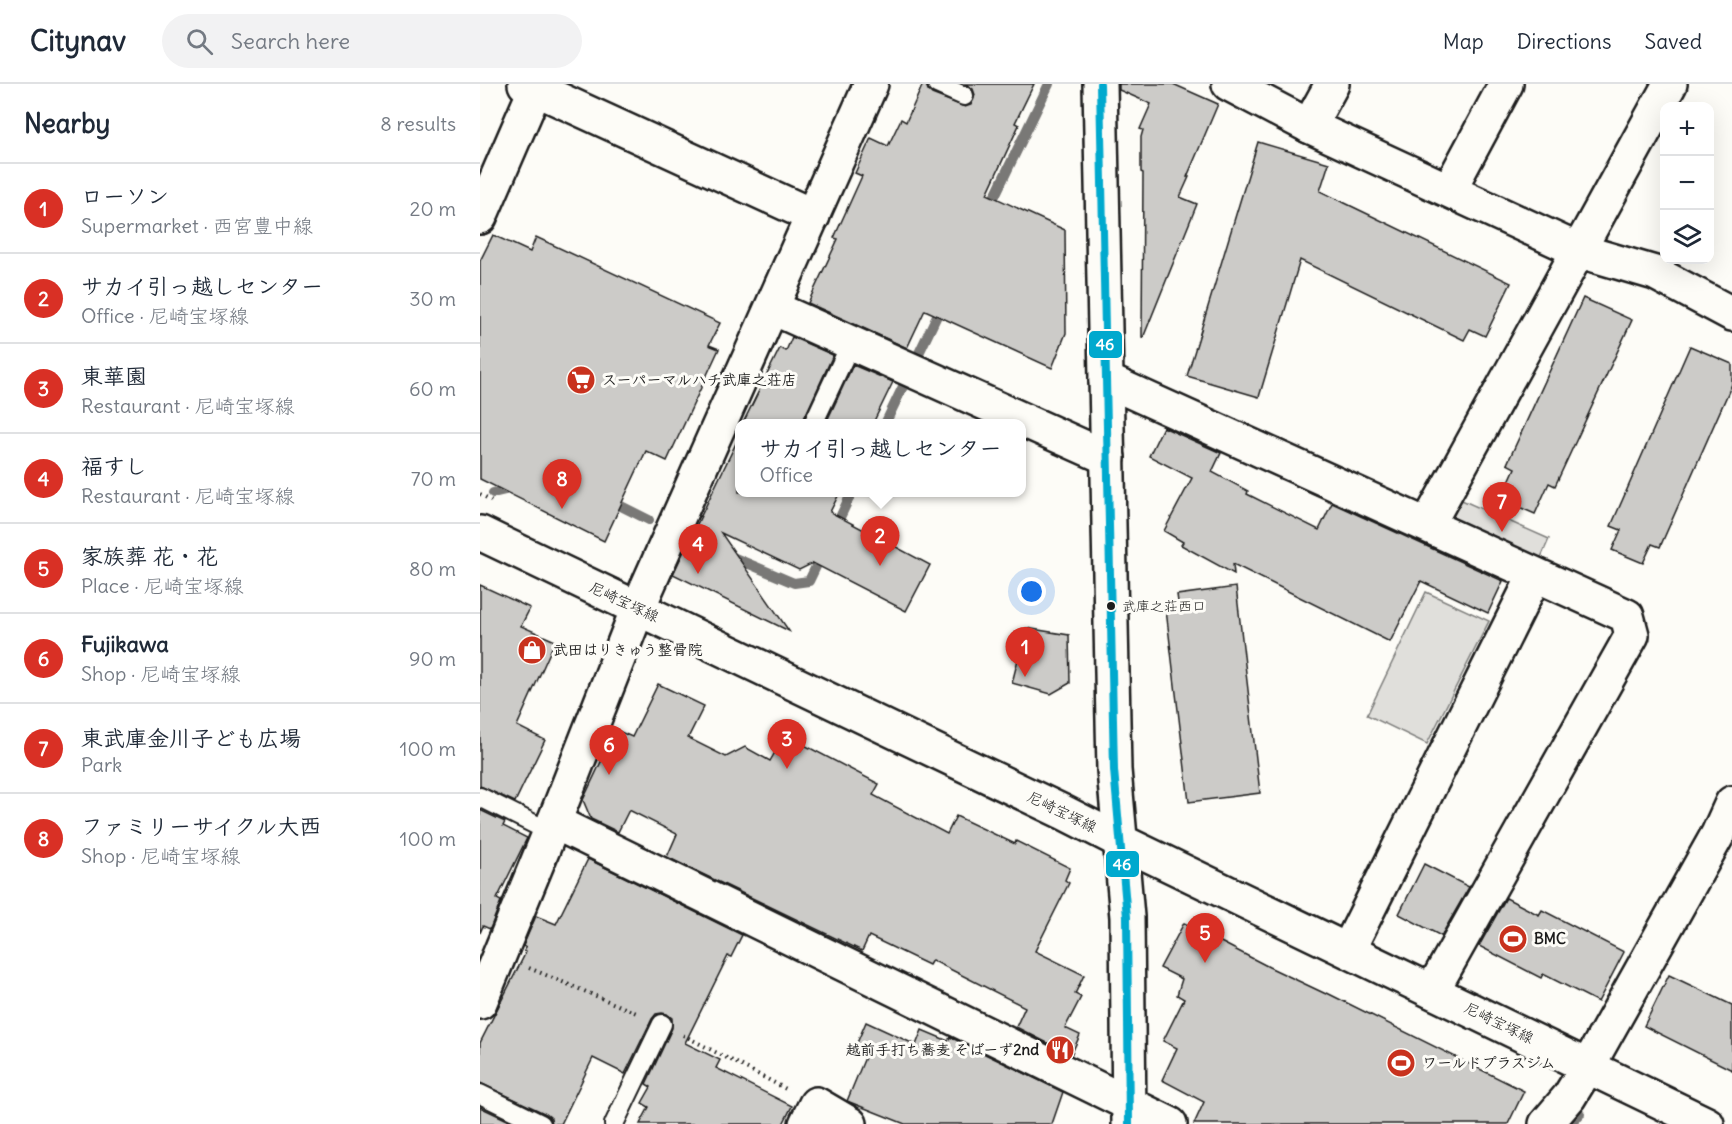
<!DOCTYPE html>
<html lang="en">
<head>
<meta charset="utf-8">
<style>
	:root { --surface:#fff; --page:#f2f2f3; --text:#1f2937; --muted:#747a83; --line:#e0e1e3; --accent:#d93025 }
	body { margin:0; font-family:Delius,"Klee One",sans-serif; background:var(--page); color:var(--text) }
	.controls { position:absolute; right:18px; top:18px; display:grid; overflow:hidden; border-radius:12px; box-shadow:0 6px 24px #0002 }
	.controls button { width:54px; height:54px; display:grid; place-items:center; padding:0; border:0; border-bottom:2px solid var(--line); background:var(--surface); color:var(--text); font:30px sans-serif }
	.you { position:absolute; left:552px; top:508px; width:21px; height:21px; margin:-15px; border:4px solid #fff; border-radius:50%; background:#1a73e8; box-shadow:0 0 0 9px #1a73e833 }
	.badge { display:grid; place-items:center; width:39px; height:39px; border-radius:50%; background:var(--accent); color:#fff; font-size:20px; font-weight:700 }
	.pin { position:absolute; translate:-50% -50px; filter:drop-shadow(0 2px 3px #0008) }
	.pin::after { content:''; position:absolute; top:32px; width:21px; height:18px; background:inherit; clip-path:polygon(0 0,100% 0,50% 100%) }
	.popup { position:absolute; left:255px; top:335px; width:291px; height:78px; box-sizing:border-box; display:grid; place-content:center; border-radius:12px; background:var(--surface); filter:drop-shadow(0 2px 4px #0005); font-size:20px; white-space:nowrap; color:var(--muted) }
	.popup b { font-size:22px; color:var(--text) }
	.popup::after { content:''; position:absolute; left:50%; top:100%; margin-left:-12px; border:12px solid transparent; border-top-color:var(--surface) }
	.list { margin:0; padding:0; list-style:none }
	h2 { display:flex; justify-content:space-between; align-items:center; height:78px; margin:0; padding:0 24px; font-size:26px }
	h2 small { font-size:20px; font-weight:400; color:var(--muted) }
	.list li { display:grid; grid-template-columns:39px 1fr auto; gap:18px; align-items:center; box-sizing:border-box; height:90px; padding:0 24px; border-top:2px solid var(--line) }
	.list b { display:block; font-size:22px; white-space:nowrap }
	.list p { margin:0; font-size:20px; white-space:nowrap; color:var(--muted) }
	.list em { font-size:20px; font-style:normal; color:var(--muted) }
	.icon { flex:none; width:33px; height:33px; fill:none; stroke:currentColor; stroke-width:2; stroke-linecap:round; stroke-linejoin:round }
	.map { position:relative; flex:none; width:1252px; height:1040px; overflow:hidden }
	header { display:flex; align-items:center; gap:36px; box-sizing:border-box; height:84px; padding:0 30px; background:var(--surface); border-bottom:2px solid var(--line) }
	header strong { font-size:28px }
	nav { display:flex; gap:33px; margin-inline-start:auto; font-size:21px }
	.search { width:420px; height:54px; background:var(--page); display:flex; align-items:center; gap:15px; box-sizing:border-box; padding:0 21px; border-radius:33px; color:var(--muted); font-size:22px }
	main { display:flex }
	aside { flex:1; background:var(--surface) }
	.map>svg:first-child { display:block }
	.green { fill:#e0dfdb; stroke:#7e7e7c; stroke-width:1.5 }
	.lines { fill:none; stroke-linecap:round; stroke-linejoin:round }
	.stream { stroke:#797876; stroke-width:10 }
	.building { fill:#cccbc8; stroke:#1c1c1c; stroke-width:1.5 }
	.service-casing { stroke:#1c1c1c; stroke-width:22 }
	.minor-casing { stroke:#1c1c1c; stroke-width:38 }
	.secondary-casing { stroke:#1c1c1c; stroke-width:38 }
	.primary-casing { stroke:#1c1c1c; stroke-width:38 }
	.path { stroke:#1c1c1c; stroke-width:4; stroke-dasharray:1.5 4.5; stroke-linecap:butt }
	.service { stroke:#fdfcf7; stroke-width:18 }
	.minor { stroke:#fdfcf7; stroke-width:33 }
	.secondary { stroke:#fdfcf7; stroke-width:33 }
	.primary { stroke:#fdfcf7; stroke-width:33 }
	.bus-1-casing { stroke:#fdfcf7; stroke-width:12 }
	.bus-1 { stroke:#00a9ce; stroke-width:8 }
	.bus-dot { fill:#1c1c1c; stroke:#fdfcf7; stroke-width:2 }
	.labels { text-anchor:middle; stroke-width:6; stroke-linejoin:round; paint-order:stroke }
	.bus-label { font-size:14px; fill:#1c1c1c; stroke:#fdfcf7; text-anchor:start }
	.poi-label { font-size:15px; font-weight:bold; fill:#1c1c1c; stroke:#fdfcf7; text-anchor:start }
	.street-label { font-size:15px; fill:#1c1c1c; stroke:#fdfcf7 }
	.line-badge { stroke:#fdfcf7; stroke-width:2 }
	.badge-label { font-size:16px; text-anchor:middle; font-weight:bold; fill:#fff }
</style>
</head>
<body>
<header>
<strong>Citynav</strong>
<div class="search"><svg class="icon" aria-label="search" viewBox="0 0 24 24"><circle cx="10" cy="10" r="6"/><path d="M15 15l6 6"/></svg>Search here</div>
<nav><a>Map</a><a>Directions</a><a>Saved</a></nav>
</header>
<main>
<aside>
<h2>Nearby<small>8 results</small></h2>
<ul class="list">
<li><span class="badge">1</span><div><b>ローソン</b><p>Supermarket · 西宮豊中線</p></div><em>20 m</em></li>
<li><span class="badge">2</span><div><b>サカイ引っ越しセンター</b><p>Office · 尼崎宝塚線</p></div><em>30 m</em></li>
<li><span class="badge">3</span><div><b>東華園</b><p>Restaurant · 尼崎宝塚線</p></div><em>60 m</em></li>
<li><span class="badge">4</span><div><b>福すし</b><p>Restaurant · 尼崎宝塚線</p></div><em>70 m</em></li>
<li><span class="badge">5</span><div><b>家族葬 花・花</b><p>Place · 尼崎宝塚線</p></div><em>80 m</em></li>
<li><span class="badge">6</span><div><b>Fujikawa</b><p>Shop · 尼崎宝塚線</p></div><em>90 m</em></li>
<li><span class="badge">7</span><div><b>東武庫金川子ども広場</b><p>Park</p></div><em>100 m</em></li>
<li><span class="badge">8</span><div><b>ファミリーサイクル大西</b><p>Shop · 尼崎宝塚線</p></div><em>100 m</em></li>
</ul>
</aside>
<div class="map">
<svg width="1252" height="1040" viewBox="0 0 1252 1040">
	<rect width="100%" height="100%" fill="#fdfcf7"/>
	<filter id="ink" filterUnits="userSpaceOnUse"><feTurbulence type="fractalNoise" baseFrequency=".0167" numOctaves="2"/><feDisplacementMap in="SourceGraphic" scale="12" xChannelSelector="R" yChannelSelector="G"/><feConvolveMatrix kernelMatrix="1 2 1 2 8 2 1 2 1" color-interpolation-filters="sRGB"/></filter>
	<g filter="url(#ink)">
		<g class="green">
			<path d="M975 413 1069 455 1059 478 974 441 968 428Z"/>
			<path d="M946 508 1009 537 947 660 887 631Z"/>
		</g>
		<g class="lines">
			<g class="stream">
				<path d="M509 124 569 0"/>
				<path d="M405 340 463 219"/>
				<path d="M13 409 37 403"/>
				<path d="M129 416 169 436"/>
				<path d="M354 446 372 408"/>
				<path d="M248 471 314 499 329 497 343 468"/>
				<path d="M1091 1040 1100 1030"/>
			</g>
		</g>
		<g class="building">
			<path d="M443 0H446L448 6 452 10 485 23 491 21 495 11 493 5 485 0H554L535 39 539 41 507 110 585 146 586 249 572 284 445 226 427 264 328 219 358 155 354 154 382 92 375 89 391 54 408 62 421 35 426 38Z"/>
			<path d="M639 0H693L738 20 707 93H709L700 113 717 120 663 254H662L663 89 661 88V53L663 46 660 45 671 20 639 6Z"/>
			<path d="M778 58 849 79 840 107 1031 199 1005 252 990 245 984 256 820 176 779 313 707 292Z"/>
			<path d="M13 151 50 168 56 153 240 239 229 261 239 265 187 377 166 367 124 457 0 395V177Z"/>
			<path d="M1103 214 1152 236 1075 402 1069 399 1055 430 1021 415 1035 384 1027 380Z"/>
			<path d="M312 253 353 271 322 339H263L300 264 306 267Z"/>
			<path d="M1210 262 1252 280V300L1180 463 1172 460 1163 479 1132 466 1141 446 1131 442Z"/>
			<path d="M373 281 413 298 393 339H346Z"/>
			<path d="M683 343 741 369 732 388 768 407 767 410 839 446 852 419 1023 497 1008 529 941 497 910 558 753 480 754 490 701 461 703 458 684 447 712 394 669 372Z"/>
			<path d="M259 353V408H360L350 428 450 481 426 527 333 479 319 486 241 449 309 547 193 490Z"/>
			<path d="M0 501 50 524 41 542 75 557 37 642 65 656 35 718 0 702Z"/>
			<path d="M756 503 780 709 709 718 686 526 699 524 697 511Z"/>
			<path d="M546 544 589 551 590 599 571 610 532 599Z"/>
			<path d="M178 600 224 622 208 654 246 673 265 663 290 677 305 651 399 700 393 711 467 750 476 732 535 760 536 757 590 784 585 796 589 799 555 867 604 891 595 910 601 913 585 944 600 951 591 971 536 943 545 923 452 876 449 881 389 852 382 867 187 773 197 750 149 726 138 748 111 735 103 716 136 646 152 653Z"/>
			<path d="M0 726 25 738 23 742 47 754 17 815 21 817 10 845 3 842 0 849Z"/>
			<path d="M108 775 262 851 251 873 248 872 205 959 240 976 236 984 312 1022 303 1040H160L169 1023 162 1019 171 1003 166 1000 192 944V934L187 930 182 929 176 930 172 935 145 990 113 974 81 1040H72L71 1034 66 1030 0 999V959L46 868 44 867 46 864 43 862 56 832 76 840Z"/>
			<path d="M944 780 989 803 961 852 919 830Z"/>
			<path d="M1026 814 1059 831 1062 826 1144 868 1118 918 1063 890 1061 894 999 862Z"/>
			<path d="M704 839 789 883 846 910 847 909 1044 1007 1028 1040H714L724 1018 682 996 697 964 683 957 704 915 697 911 702 895 680 884Z"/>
			<path d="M1189 891 1252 921V986L1164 942Z"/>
			<path d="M386 938 436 961 442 946 468 957 470 953 583 1008 572 1040H425L367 1017 386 971 374 966Z"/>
			<path d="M0 1023 36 1040H0Z"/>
		</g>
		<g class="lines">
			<g class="service-casing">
				<g id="service">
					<path d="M457 0 484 12"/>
					<path d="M333 340 371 259"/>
					<path d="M0 713 70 748"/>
					<path d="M0 1010 61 1040"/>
					<path d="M134 1040 182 940"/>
				</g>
			</g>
			<g class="minor-casing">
				<g id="minor">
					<path d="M45 0 333 132"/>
					<path d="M749 0 829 42 1100 167 1175 189 1252 230"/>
					<path d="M829 42 852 0"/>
					<path d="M969 106 1026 0"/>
					<path d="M0 133 55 6"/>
					<path d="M293 224 628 374"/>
					<path d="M626 296 1147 532 1152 551 952 907"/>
					<path d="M948 440 1190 0"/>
					<path d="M74 738 690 1040"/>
					<path d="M868 866 1055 491"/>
					<path d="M0 918 74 738 158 524 391 0"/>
					<path d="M326 1040 336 1020 370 1040"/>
					<path d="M1066 1040 1089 1013 1108 982 1238 750 1252 719"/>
				</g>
			</g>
			<g class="secondary-casing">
				<path id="secondary" d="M620 0 634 686 647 833 649 1040"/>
			</g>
			<g class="primary-casing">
				<path id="primary" d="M0 449 583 728 640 757 1227 1040"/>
			</g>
			<g class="path">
				<path d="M0 410 12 417"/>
				<path d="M49 884 159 930"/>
				<path d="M203 951 306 1005"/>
			</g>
			<use href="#service" class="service"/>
			<use href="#minor" class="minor"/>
			<use href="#secondary" class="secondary"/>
			<use href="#primary" class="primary"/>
			<g class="bus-1-casing">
				<path id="bus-1" d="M620 0 634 686 647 833 649 1040"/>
			</g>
			<use href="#bus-1" class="bus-1"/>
		</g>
	</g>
	<defs>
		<g id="supermarket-disc" transform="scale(1.5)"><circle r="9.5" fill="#c8321e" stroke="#fdfcf7"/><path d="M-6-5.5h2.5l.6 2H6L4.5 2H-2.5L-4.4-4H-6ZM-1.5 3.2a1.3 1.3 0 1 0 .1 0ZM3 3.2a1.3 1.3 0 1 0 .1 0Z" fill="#fff"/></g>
		<g id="shop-disc" transform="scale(1.5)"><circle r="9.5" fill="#c8321e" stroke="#fdfcf7"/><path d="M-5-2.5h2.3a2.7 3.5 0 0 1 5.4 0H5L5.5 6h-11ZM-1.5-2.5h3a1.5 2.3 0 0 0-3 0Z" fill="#fff"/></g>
		<g id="stadium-disc" transform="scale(1.5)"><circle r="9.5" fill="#c8321e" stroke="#fdfcf7"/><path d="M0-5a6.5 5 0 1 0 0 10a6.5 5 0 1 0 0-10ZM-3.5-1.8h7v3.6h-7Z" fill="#fff"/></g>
		<g id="restaurant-disc" transform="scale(1.5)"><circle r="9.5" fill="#c8321e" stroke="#fdfcf7"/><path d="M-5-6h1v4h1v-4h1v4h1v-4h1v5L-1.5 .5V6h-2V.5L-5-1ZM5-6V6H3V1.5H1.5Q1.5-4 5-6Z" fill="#fff"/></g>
	</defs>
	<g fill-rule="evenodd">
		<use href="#supermarket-disc" x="101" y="296"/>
		<use href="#shop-disc" x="52" y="566"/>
		<use href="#stadium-disc" x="1033" y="855"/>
		<use href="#restaurant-disc" x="580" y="966"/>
		<use href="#stadium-disc" x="921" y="979"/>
	</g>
	<circle class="bus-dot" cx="631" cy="522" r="5"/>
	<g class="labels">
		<g class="bus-label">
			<text x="642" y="527">武庫之荘西口</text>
		</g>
		<g class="poi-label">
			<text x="122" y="301">スーパーマルハチ武庫之荘店</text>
			<text x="73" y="571">武田はりきゅう整骨院</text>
			<text x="1054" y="860">BMC</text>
			<text x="559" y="971" text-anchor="end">越前手打ち蕎麦 そばーず2nd</text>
			<text x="942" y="984">ワールドプラスジム</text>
		</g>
		<g class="street-label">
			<text transform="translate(144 518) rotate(25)" y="5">尼崎宝塚線</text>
			<text transform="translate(582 728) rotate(26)" y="5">尼崎宝塚線</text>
			<text transform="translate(1019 939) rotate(26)" y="5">尼崎宝塚線</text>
		</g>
	</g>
	<g class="line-badge">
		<rect x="608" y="246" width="35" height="29" rx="6" fill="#00a9ce"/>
		<rect x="625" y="766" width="35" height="28" rx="6" fill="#00a9ce"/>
	</g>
	<g class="badge-label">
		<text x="625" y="266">46</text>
		<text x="642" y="786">46</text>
	</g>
</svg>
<div class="controls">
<button>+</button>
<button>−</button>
<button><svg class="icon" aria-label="layers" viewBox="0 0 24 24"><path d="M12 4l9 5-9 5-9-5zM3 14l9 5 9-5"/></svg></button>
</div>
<div class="you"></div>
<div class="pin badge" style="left:545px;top:593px">1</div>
<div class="pin badge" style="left:400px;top:482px">2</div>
<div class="popup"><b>サカイ引っ越しセンター</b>Office</div>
<div class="pin badge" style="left:307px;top:685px">3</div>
<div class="pin badge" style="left:218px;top:490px">4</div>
<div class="pin badge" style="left:725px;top:879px">5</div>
<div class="pin badge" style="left:129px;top:691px">6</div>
<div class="pin badge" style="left:1022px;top:448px">7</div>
<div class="pin badge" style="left:82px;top:425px">8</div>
</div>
</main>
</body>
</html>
